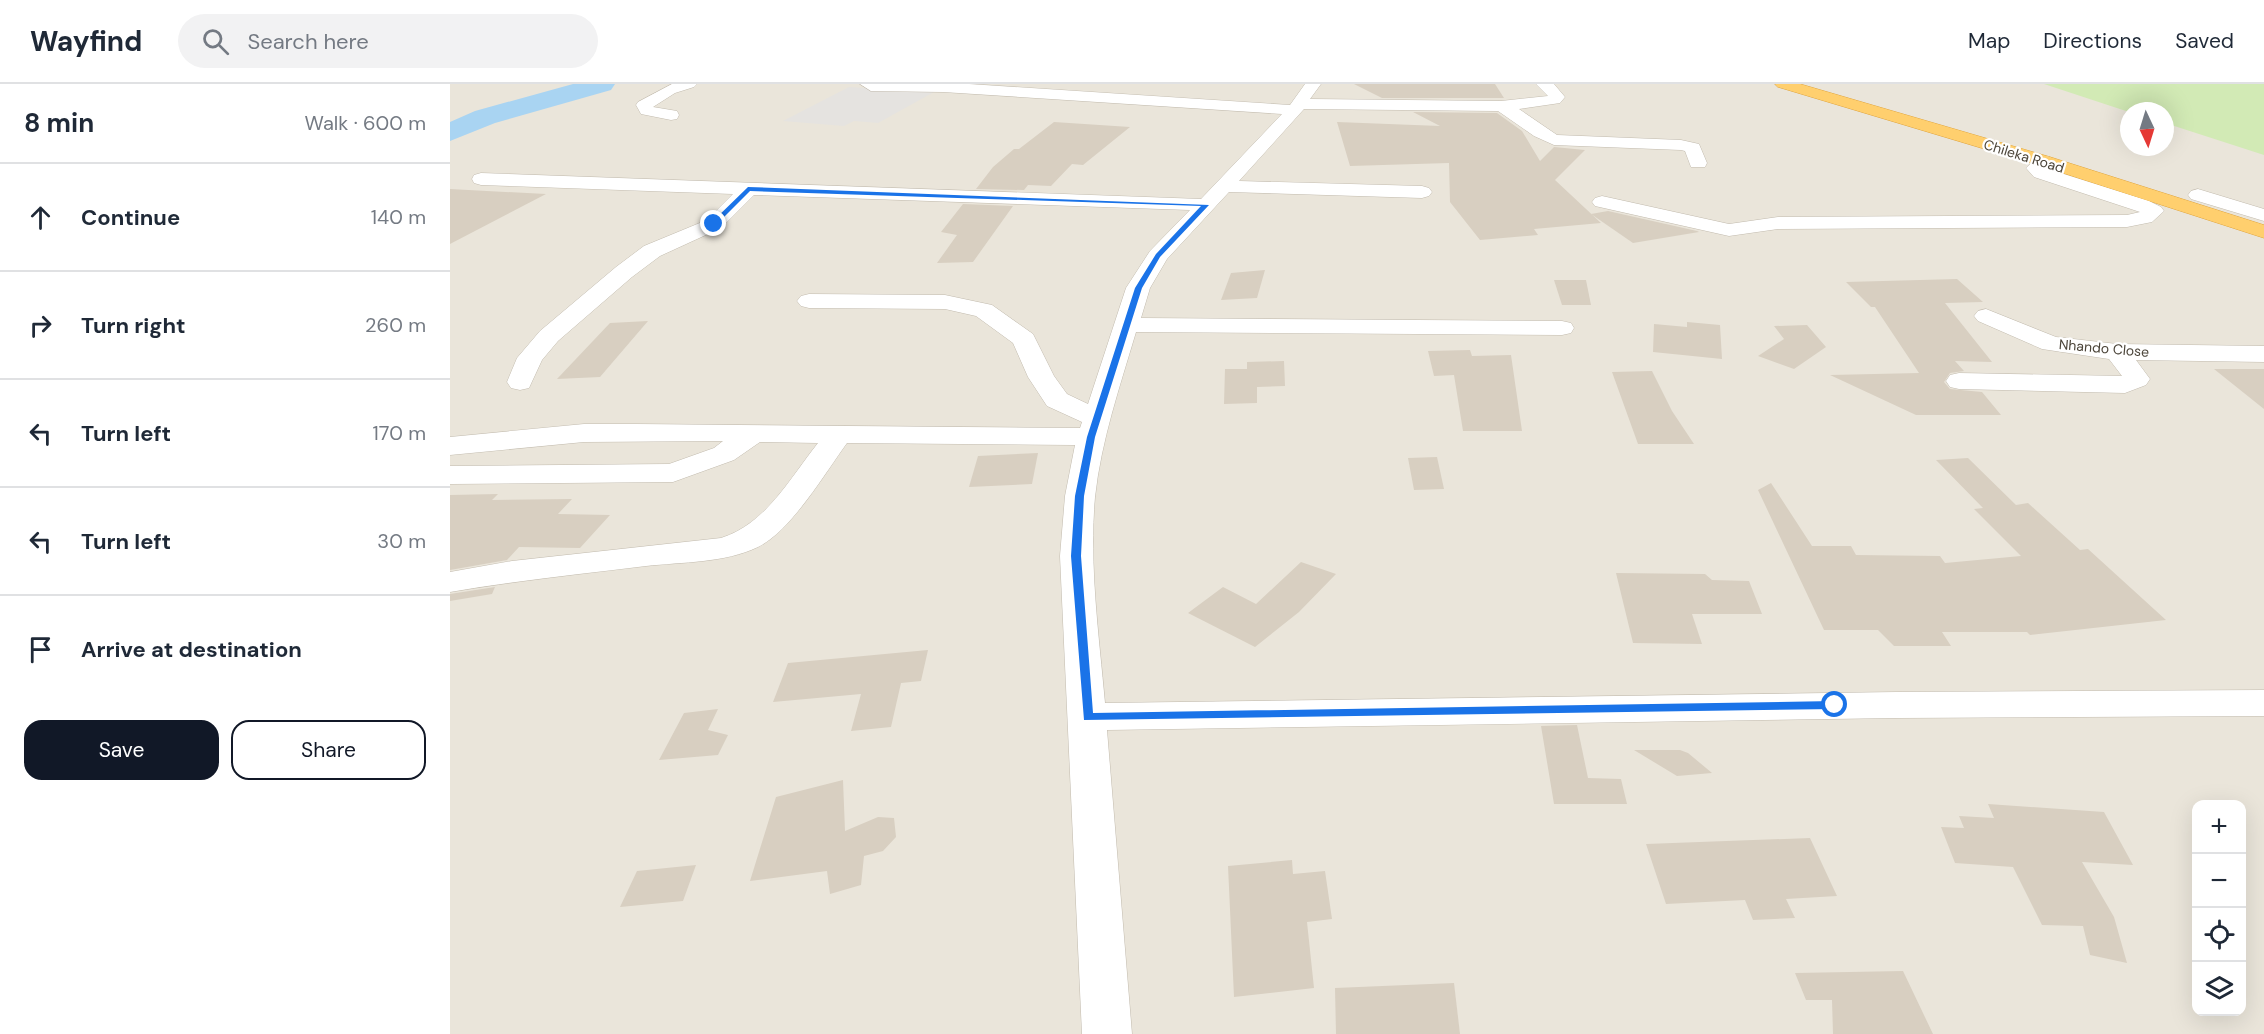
<!DOCTYPE html>
<html lang="en">
<head>
<meta charset="utf-8">
<style>
	:root { --surface:#fff; --page:#f2f2f3; --text:#1f2937; --muted:#747a83; --line:#e0e1e3; --accent:#111827 }
	body { margin:0; font-family:"DM Sans",sans-serif; background:var(--page); color:var(--text) }
	.controls { position:absolute; right:18px; bottom:18px; display:grid; overflow:hidden; border-radius:12px; box-shadow:0 6px 24px #0002 }
	.controls button { width:54px; height:54px; display:grid; place-items:center; padding:0; border:0; border-bottom:2px solid var(--line); background:var(--surface); color:var(--text); font:30px sans-serif }
	.compass { position:absolute; left:1670px; top:18px; width:54px; height:54px; border-radius:50%; background:var(--surface); box-shadow:0 6px 24px #0002; rotate:176deg }
	.stop { position:absolute; width:18px; height:18px; margin:-14px; border:4px solid #1a73e8; border-radius:50%; background:#fff }
	.stop.end { background:#1a73e8; border-color:#fff; box-shadow:0 2px 6px #0008 }
	.list { margin:0; padding:0; list-style:none }
	h2 { display:flex; justify-content:space-between; align-items:center; height:78px; margin:0; padding:0 24px; font-size:26px }
	h2 small { font-size:20px; font-weight:400; color:var(--muted) }
	.list li { display:grid; grid-template-columns:39px 1fr auto; gap:18px; align-items:center; box-sizing:border-box; height:108px; padding:0 24px; border-top:2px solid var(--line) }
	.list b { display:block; font-size:22px; white-space:nowrap }
	.list em { font-size:20px; font-style:normal; color:var(--muted) }
	.actions { display:flex; gap:12px; padding:18px 24px }
	.actions a { flex:1; padding:14px 0; border:2px solid var(--accent); border-radius:18px; text-align:center; font-size:21px; color:var(--accent) }
	.actions .main { background:var(--accent); color:#fff }
	.icon { flex:none; width:33px; height:33px; fill:none; stroke:currentColor; stroke-width:2; stroke-linecap:round; stroke-linejoin:round }
	.map { position:relative; flex:none; width:1814px; height:950px; overflow:hidden }
	header { display:flex; align-items:center; gap:36px; box-sizing:border-box; height:84px; padding:0 30px; background:var(--surface); border-bottom:2px solid var(--line) }
	header strong { font-size:28px }
	nav { display:flex; gap:33px; margin-inline-start:auto; font-size:21px }
	.search { width:420px; height:54px; background:var(--page); display:flex; align-items:center; gap:15px; box-sizing:border-box; padding:0 21px; border-radius:33px; color:var(--muted); font-size:22px }
	main { display:flex }
	aside { flex:1; background:var(--surface) }
	.map>svg:first-child { display:block }
	.residential { fill:#eae5da; fill-rule:evenodd }
	.green { fill:#d2eab5 }
	.parking { fill:#e5e3e0 }
	.lines { fill:none; stroke-linecap:round; stroke-linejoin:round }
	.river { fill:#a9d4f2; fill-rule:evenodd }
	.building { fill:#d8cfc1 }
	.street-casing { stroke:#c2bbae; stroke-width:1 }
	.highway-casing { stroke:#e0a43c; stroke-width:1 }
	.street { fill:#fff; fill-rule:evenodd }
	.highway { fill:#ffcf6e; fill-rule:evenodd }
	.route { fill:#1a73e8 }
	.labels { text-anchor:middle; stroke-width:4.5; stroke-linejoin:round; paint-order:stroke }
	.far-street-label { font-size:14px; fill:#4b4439; stroke:#fff }
</style>
</head>
<body>
<header>
<strong>Wayfind</strong>
<div class="search"><svg class="icon" aria-label="search" viewBox="0 0 24 24"><circle cx="10" cy="10" r="6"/><path d="M15 15l6 6"/></svg>Search here</div>
<nav><a>Map</a><a>Directions</a><a>Saved</a></nav>
</header>
<main>
<aside>
<h2>8 min<small>Walk · 600 m</small></h2>
<ul class="list">
<li><svg class="icon" aria-label="ahead" viewBox="0 0 24 24"><path d="M12 20V5M6 11l6-6 6 6"/></svg><div><b>Continue</b></div><em>140 m</em></li>
<li><svg class="icon" aria-label="right" viewBox="0 0 24 24"><path d="M7 20v-9h11M14 6l5 5-5 5"/></svg><div><b>Turn right</b></div><em>260 m</em></li>
<li><svg class="icon" aria-label="left" viewBox="0 0 24 24"><path d="M17 20v-9H6M10 6l-5 5 5 5"/></svg><div><b>Turn left</b></div><em>170 m</em></li>
<li><svg class="icon" aria-label="left" viewBox="0 0 24 24"><path d="M17 20v-9H6M10 6l-5 5 5 5"/></svg><div><b>Turn left</b></div><em>30 m</em></li>
<li><svg class="icon" aria-label="arrive" viewBox="0 0 24 24"><path d="M6 21V4h12l-3 4 3 4H6"/></svg><div><b>Arrive at destination</b></div></li>
</ul>
<div class="actions"><a class="main">Save</a><a>Share</a></div>
</aside>
<div class="map">
<svg width="1814" height="950" viewBox="0 0 1814 950">
	<rect width="100%" height="100%" fill="#f6f3ec"/>
	<path class="residential" d="M0 0H1814V950H0ZM1679 27H1715V63H1679ZM1746 720H1792V928H1746Z"/>
	<path class="green" d="M1594 0H1814V71L1715 39V27L1679 28Z"/>
	<path class="parking" d="M399 3 484 8 428 39 404 37 394 42 333 37Z"/>
	<g class="lines">
		<path class="river" d="M123 0H165L161 6 45 39 0 57V38L25 27Z"/>
	</g>
	<g class="building">
		<path d="M904 0H1045L1054 14H932Z"/>
		<path d="M963 28 1047 29 1072 47 1090 77 1104 63 1135 66 1105 96 1151 139 1084 145 1088 151 1030 156 1000 118 999 79 900 82 887 38 990 42Z"/>
		<path d="M604 38 680 43 633 81 622 80 601 102 578 101 574 106 526 105 543 83 564 65H569Z"/>
		<path d="M0 105 96 110 0 160Z"/>
		<path d="M513 120 563 122 523 178 487 179 507 151 491 148Z"/>
		<path d="M1158 127 1247 147 1249 148 1183 159 1141 130Z"/>
		<path d="M815 186 807 214 771 216 781 189Z"/>
		<path d="M1507 195 1533 218 1495 219 1542 278 1505 277 1514 287 1500 289 1494 298 1500 305 1532 308 1551 331H1466L1380 291 1469 289 1425 223H1421L1396 198Z"/>
		<path d="M1104 196H1136L1141 221H1112Z"/>
		<path d="M198 237 150 293 107 295 160 239Z"/>
		<path d="M1237 238 1270 241 1272 275 1203 268 1204 240 1237 243Z"/>
		<path d="M1357 241 1376 263 1344 285 1308 272 1334 255 1324 242Z"/>
		<path d="M1020 266 1022 272 1061 271 1072 347H1013L1004 291 984 292 978 267Z"/>
		<path d="M834 277 835 302 807 303V319L774 320 775 285H797V278Z"/>
		<path d="M1764 285H1814V325Z"/>
		<path d="M1202 287 1222 327 1244 360H1188L1162 288Z"/>
		<path d="M588 369 582 400 519 403 528 372Z"/>
		<path d="M987 373 994 405 964 406 958 374Z"/>
		<path d="M1518 374 1566 421 1578 419 1630 466 1638 465 1716 536 1580 551 1577 548H1492L1501 562H1444L1428 546H1374L1308 406 1321 399 1362 462H1401L1406 471 1490 472 1495 479 1571 472 1524 425 1533 424 1486 376Z"/>
		<path d="M48 410 42 416 122 415 108 430 160 431 130 464 69 463 57 476 0 486V411Z"/>
		<path d="M851 478 886 490 849 528 805 563 738 529 773 503 806 520Z"/>
		<path d="M1166 489 1255 490 1262 496 1299 497 1312 530H1242L1252 560 1183 559Z"/>
		<path d="M45 503 42 510 0 517V510Z"/>
		<path d="M478 566 471 597 451 599 441 643 401 647 411 610 323 618 338 579Z"/>
		<path d="M268 625 258 646 278 651 268 671 209 676 234 629Z"/>
		<path d="M1127 641 1138 694 1171 695 1177 720H1104L1091 642Z"/>
		<path d="M1184 666H1230L1238 669 1262 689 1227 692Z"/>
		<path d="M393 696 395 747 428 733 444 734 446 753 433 767 414 772 411 801 380 810 377 787 300 797 326 713Z"/>
		<path d="M1538 720 1654 728 1683 781 1632 778 1664 833 1677 879 1640 871 1633 842 1592 841 1563 783 1505 779 1491 743 1514 744 1509 732 1544 734Z"/>
		<path d="M1360 754 1387 812 1336 815 1345 834 1303 836 1295 816 1216 820 1196 760Z"/>
		<path d="M842 776 843 790 875 787 882 835 857 838 864 904 784 913 778 782Z"/>
		<path d="M246 781 233 817 170 823 187 787Z"/>
		<path d="M1453 887 1483 950H1383L1382 916H1356L1345 889Z"/>
		<path d="M1004 899 1010 950H886L885 904Z"/>
	</g>
	<g class="lines">
		<g class="street-casing">
			<g id="street">
				<path d="M222 0H247L244 3 225 9 203 23 227 27 229 31 227 35 221 36 191 30 186 21 188 18Z"/>
				<path d="M410 0H519L840 21 855 0H871L860 15 1051 17 1098 12 1086 0H1104L1115 13 1110 19 1069 25 1107 51 1231 56 1249 60 1257 79 1255 83H1241L1235 67 1231 66 1104 61 1084 52 1048 27 854 25 789 97 972 102 979 104 982 108 979 112 972 114 779 108 717 175 700 204 691 234 1112 237 1121 239 1124 244 1121 249 1112 251 686 248C670 302 651 357 645 413 639 481 649 551 655 619L1447 608 1814 606V632L1447 634 657 646 682 950H632L610 472 615 412 625 361 397 359C375 389 341 447 308 463 275 479 232 478 196 482 130 490 65 497 0 508V488L62 477 271 454C316 440 340 394 368 359L310 358 284 376 223 398 0 400V382L219 380 264 364 273 357 134 358 0 371V353L134 340H186L630 344 632 338 597 322 578 293 563 259 526 232 495 225 359 224 351 222 347 217 351 212 359 210 495 211 542 221 583 250 604 292 617 310 638 320 676 204 700 167 740 126 304 111 271 144 210 172 182 193 108 257 92 276 79 304 70 306 61 304 57 298 67 274 90 247 166 183 194 162 257 136 283 110 31 101 24 99 22 95 24 91 31 89 751 115 832 30 493 8 421 7Z"/>
				<path d="M1594 72 1600 73 1603 77 1598 85 1699 117 1711 123 1714 127 1702 138 1677 143 1328 145 1279 152 1145 122 1142 118 1145 114 1152 112 1279 140 1328 133 1677 131 1690 128 1584 93 1576 84 1588 73Z"/>
				<path d="M1748 105 1814 125V137L1741 115 1738 111 1741 107Z"/>
				<path d="M1536 225 1606 253 1667 260 1814 262V278L1686 276 1700 295 1696 301 1675 309 1509 305 1500 303 1496 297 1500 291 1509 289 1672 292 1659 275 1592 265 1528 237 1524 232 1528 227Z"/>
			</g>
		</g>
		<g class="highway-casing">
			<path id="highway" d="M1325 0H1350L1600 73 1814 141V154L1588 81 1328 3Z"/>
		</g>
		<use href="#street" class="street"/>
		<use href="#highway" class="highway"/>
	</g>
	<path class="route" d="M298 103 759 121 710 173 692 204 645 353 634 412 631 472 643 629 1385 617 1391 621 1385 625 634 636 621 472 625 412 637 353 685 204 706 170 751 122 300 107 266 141H261V139Z"/>
	<g class="labels">
		<g class="far-street-label">
			<text transform="translate(1574 72) rotate(17)" y="5">Chileka Road</text>
			<text transform="translate(1654 264) rotate(5)" y="5">Nhando Close</text>
		</g>
	</g>
</svg>
<div class="controls">
<button>+</button>
<button>−</button>
<button><svg class="icon" aria-label="locate" viewBox="0 0 24 24"><circle cx="12" cy="12" r="6"/><path d="M12 2v4M12 18v4M2 12h4M18 12h4"/></svg></button>
<button><svg class="icon" aria-label="layers" viewBox="0 0 24 24"><path d="M12 4l9 5-9 5-9-5zM3 14l9 5 9-5"/></svg></button>
</div>
<svg class="compass" viewBox="-18 -18 36 36"><path d="M0-13l5 13h-10z" fill="#e53935"/><path d="M0 13l5-13h-10z" fill="#747a83"/></svg>
<div class="stop" style="left:1385px;top:621px"></div>
<div class="stop end" style="left:264px;top:140px"></div>
</div>
</main>
</body>
</html>
